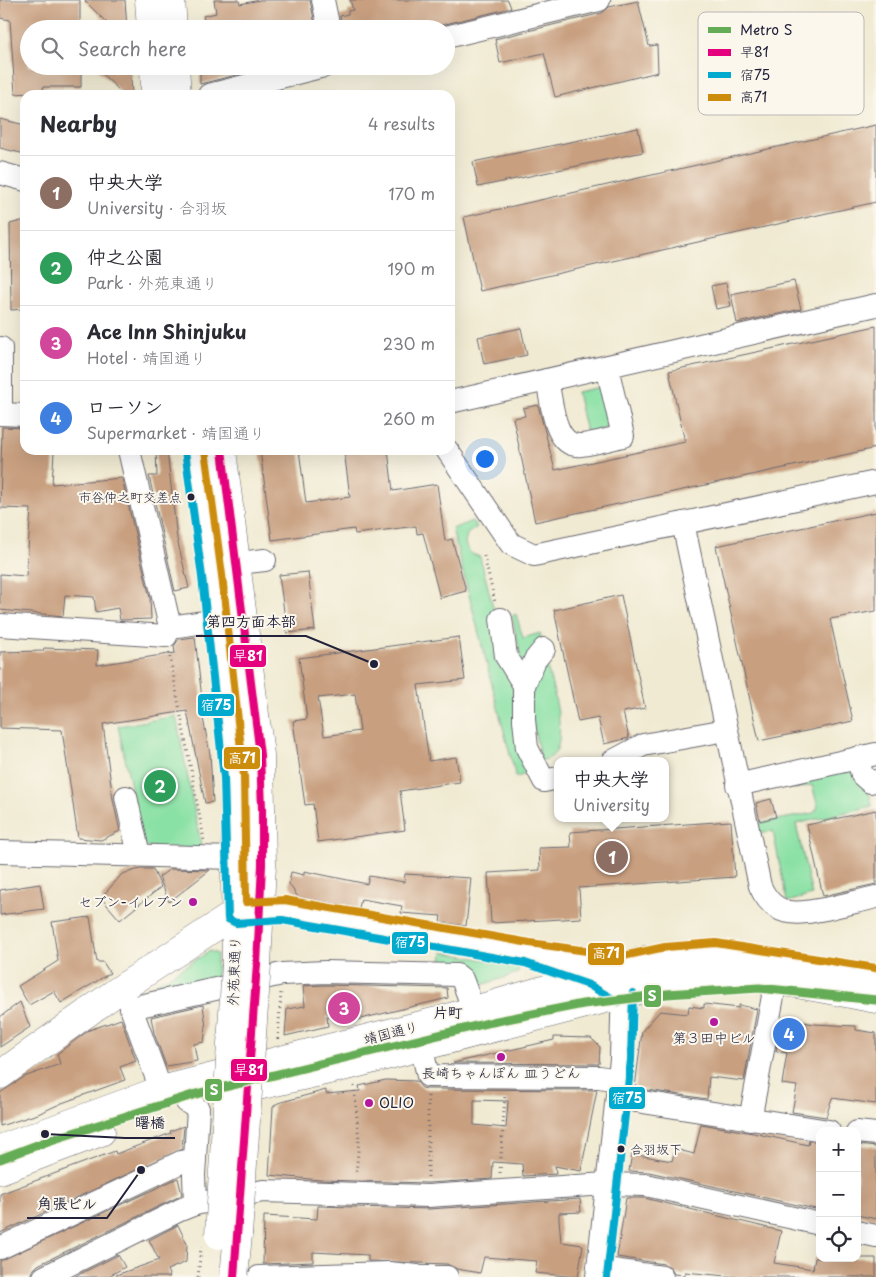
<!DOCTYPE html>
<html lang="en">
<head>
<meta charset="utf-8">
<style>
	:root { --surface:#fff; --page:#f2f2f3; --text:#2b2b33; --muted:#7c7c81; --line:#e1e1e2; --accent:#7c3aed }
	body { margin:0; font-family:"Playpen Sans","Klee One",sans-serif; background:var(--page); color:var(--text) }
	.controls { position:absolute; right:15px; bottom:15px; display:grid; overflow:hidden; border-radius:10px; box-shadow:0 5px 20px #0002 }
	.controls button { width:45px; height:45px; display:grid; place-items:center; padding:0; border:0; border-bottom:1px solid var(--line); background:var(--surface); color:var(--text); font:25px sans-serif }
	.you { position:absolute; left:484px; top:458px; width:18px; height:18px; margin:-12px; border:4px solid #fff; border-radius:50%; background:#1a73e8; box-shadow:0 0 0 8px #1a73e833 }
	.badge { display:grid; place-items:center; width:32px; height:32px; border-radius:50%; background:var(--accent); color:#fff; font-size:16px; font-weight:700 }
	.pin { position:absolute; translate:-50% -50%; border:2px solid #fff; box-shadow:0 1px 5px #0006 }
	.popup { position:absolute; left:554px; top:757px; width:115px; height:65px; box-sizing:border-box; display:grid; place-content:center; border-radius:10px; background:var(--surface); filter:drop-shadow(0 1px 4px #0005); font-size:16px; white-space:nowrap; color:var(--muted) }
	.popup b { font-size:19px; color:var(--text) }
	.popup::after { content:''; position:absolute; left:50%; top:100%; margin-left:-10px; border:10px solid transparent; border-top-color:var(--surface) }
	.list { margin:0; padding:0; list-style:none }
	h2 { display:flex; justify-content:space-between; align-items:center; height:65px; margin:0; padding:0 20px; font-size:21px }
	h2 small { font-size:16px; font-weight:400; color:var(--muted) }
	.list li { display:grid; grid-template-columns:32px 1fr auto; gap:15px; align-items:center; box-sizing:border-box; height:75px; padding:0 20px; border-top:1px solid var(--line) }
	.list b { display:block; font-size:19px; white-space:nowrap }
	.list p { margin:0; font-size:16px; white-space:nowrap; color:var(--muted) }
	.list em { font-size:16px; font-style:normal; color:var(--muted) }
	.icon { flex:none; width:28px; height:28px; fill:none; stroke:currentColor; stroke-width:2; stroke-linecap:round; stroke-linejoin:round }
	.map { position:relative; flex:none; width:876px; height:1277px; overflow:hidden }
	.search { position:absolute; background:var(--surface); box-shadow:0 5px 20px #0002; left:20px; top:20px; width:435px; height:55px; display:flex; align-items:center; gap:12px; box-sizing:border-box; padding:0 18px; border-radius:28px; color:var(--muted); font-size:19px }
	.panel { position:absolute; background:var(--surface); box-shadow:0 5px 20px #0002; left:20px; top:90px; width:435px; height:365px; border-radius:15px }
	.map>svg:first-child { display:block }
	.green { fill:#8ae1a5; stroke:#568270 }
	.building { fill:#c89f7f; fill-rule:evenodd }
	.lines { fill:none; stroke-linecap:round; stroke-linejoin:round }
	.minor-casing { stroke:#6a6870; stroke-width:24 }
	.major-casing { stroke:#6a6870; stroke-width:29 }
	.path { stroke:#6a6870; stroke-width:3; stroke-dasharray:1 4; stroke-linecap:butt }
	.minor { stroke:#fff; stroke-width:22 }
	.major { stroke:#fff; stroke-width:28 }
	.major-bridge-casing { stroke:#6a6870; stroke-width:29; stroke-linecap:butt }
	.major-bridge { stroke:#fff; stroke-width:28 }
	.bus-1-casing { stroke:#fbf7ec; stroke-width:11 }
	.bus-2-casing { stroke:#fbf7ec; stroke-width:11 }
	.bus-3-casing { stroke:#fbf7ec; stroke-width:11 }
	.bus-1 { stroke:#e5007d; stroke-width:8 }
	.bus-2 { stroke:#00a9ce; stroke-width:8 }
	.bus-3 { stroke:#cc8c0c; stroke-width:8 }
	.metro-1-casing { stroke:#fbf7ec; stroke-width:12 }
	.metro-1 { stroke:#65ac57; stroke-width:9 }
	.bus-dot { fill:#22223b; stroke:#fbf7ec; stroke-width:2 }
	.poi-dot { fill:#b5179e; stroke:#fbf7ec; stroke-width:2 }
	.labels { text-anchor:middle; stroke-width:4; stroke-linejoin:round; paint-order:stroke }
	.bus-label { font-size:13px; fill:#22223b; stroke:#fbf7ec; text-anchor:end }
	.poi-label { font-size:14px; fill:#22223b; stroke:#fbf7ec }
	.street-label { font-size:14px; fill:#22223b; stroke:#fbf7ec }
	.neighbourhood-label { font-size:15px; font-weight:bold; fill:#22223b; stroke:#fbf7ec }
	.key { fill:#fbf7ec; stroke:#bab7b7; stroke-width:1 }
	.key-label { font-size:14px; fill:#22223b }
	.leader { fill:none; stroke:#22223b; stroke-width:2 }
	.callout-dot { fill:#22223b; stroke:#fbf7ec; stroke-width:2 }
	.callout-label { font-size:15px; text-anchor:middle; font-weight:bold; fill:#22223b; stroke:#fbf7ec; stroke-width:4; stroke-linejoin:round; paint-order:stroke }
	.line-badge { stroke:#fbf7ec; stroke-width:2 }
	.badge-label { font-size:14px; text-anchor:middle; font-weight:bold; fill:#fff }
</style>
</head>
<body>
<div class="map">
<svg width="876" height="1277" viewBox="0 0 876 1277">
	<rect width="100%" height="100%" fill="#fbf7ec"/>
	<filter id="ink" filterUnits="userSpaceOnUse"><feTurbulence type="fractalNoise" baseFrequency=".02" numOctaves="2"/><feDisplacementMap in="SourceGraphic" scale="10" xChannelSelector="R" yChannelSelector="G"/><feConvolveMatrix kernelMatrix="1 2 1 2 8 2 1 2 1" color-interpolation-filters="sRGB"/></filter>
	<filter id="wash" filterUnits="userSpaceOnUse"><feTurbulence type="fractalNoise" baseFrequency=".0096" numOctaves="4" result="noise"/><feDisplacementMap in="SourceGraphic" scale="20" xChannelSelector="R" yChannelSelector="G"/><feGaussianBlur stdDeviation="1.12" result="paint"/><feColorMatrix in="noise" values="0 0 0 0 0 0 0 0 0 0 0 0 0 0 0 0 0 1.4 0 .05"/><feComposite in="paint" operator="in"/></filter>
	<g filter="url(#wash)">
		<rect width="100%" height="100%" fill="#f0ead2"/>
		<g class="green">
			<path d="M606 386 615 426 586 433 577 392Z"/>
			<path d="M472 521 477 527 467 534 465 544 470 553 480 557 511 675 528 772 516 778 452 529Z"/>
			<path d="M516 614 523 638 540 633 543 644 527 666 514 655 520 652 512 616Z"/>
			<path d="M544 654C549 677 571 740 552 756 550 758 545 760 541 761L529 705Z"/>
			<path d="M176 716 201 845 196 849 144 847 118 726Z"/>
			<path d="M854 769 868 788 872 806 796 824 812 895 787 902 773 831 757 834 755 824 814 813 818 807 812 785 795 789 793 782Z"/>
			<path d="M210 951 217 954 216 980 140 998 137 995Z"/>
			<path d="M443 952 518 966V973L476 987 463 967 442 963Z"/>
		</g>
		<g id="blocks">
			<g class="building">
				<path d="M0 0H80V29H29V66H81V87H43L44 92 15 94 10 20 0 18Z"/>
				<path d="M84 0H125L127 29H113Z"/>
				<path d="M214 0H239L240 4 260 0H310L316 29H243V26L206 29 203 16 216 13Z"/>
				<path d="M350 0H508L511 8 425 29H342L340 16 348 14V11L353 10Z"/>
				<path d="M638 1 649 46 657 45 658 72 555 97 544 53 500 63 495 39 602 13 609 7Z"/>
				<path d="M94 66H130L132 93 123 94Z"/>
				<path d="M200 66H255L256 70 200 84Z"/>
				<path d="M0 119 25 125V154L0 148Z"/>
				<path d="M876 125V202L480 291 464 217Z"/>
				<path d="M638 128 643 152 478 187 473 162Z"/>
				<path d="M25 220V309L11 310 10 224Z"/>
				<path d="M794 281 801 309 737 323 731 294Z"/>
				<path d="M726 283 731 306 716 309 711 286Z"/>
				<path d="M876 326V448L535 522 513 418 525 416 523 408 538 405 555 470 685 442 669 371Z"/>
				<path d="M521 328 527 355 484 364 478 337Z"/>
				<path d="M2 427 25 428 26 451 54 452 52 484 122 478 150 598 151 619 120 620 118 608 96 612 94 597 65 595 63 616 0 610V574L26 576 31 509 0 508Z"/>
				<path d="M156 450H167L177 539 189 588 175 591 149 476H157Z"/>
				<path d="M260 450H299L306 503 350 497 344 450H388L393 491 437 484 445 541 452 539 466 591 440 598 423 533 417 534 416 526 355 534 354 529 272 540Z"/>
				<path d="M876 512V611L830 619 853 721 759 741 716 546Z"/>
				<path d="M308 572 315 630 287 633 279 575Z"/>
				<path d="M621 595 645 708 623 712 629 738 604 744 598 718 578 722 554 610Z"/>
				<path d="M195 637 203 708H201L210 754 213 802 205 803 187 711 103 724 113 800 120 831 101 840 78 838 62 730 0 728V652L43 651 44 648 98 650 97 665 175 653 174 646 179 639Z"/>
				<path d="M459 637 465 680 418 685 429 761 456 757 460 782 400 791 405 830 318 842 313 804 305 805 293 721 307 719 299 658ZM355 694 360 731 324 736 318 698Z"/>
				<path d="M771 799 776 817 760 821 756 803Z"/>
				<path d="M876 810V884L823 896 807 825Z"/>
				<path d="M731 821 735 877 579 888 581 918 491 923 488 873 540 870 539 848 571 847 570 832Z"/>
				<path d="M140 869H153L161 887 120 920 101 898 122 874Z"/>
				<path d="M170 869 210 870 169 902 159 877Z"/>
				<path d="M304 871 367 884 369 876 404 882 405 874 471 878 466 926 440 922 441 916 401 913 402 906 361 899 359 908 298 897 289 884 291 872 304 875Z"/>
				<path d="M40 884 44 909 0 915V890Z"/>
				<path d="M90 917 97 962H103L110 973 61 1003 54 991 29 1005 18 986 58 961 52 922Z"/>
				<path d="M325 985 447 988 448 998 352 1021 327 1016 328 1026 285 1036 287 1009 305 1006 303 986Z"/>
				<path d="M20 1002 30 1027 0 1047V1017Z"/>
				<path d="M704 1004 739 1008V1005L757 1009 744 1081 709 1077 707 1099 635 1088 642 1031 660 1011 688 1014 689 1006 704 1008Z"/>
				<path d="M203 1005 206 1027 204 1042 194 1044 197 1061 166 1066 154 1033 151 1017Z"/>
				<path d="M782 1018 814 1024 856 1026V1030L876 1033V1104L832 1098 826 1117 792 1112 797 1086 782 1084 787 1053 776 1051Z"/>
				<path d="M121 1019 136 1061 120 1067 125 1080 62 1103 38 1114 0 1126V1093L24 1077 60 1064 57 1054 89 1030Z"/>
				<path d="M554 1037 591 1038 600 1047 599 1064 453 1063 554 1040Z"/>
				<path d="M386 1080 416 1081 422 1088 428 1089 597 1090 581 1171 555 1166 556 1174 523 1176 522 1164 493 1162 492 1179 428 1183 320 1180 269 1175 273 1107 278 1103 326 1090V1094L360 1091 359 1086ZM474 1100 508 1101 506 1128 474 1125Z"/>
				<path d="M701 1124 753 1133 808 1145 809 1141 820 1143V1210L649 1172 629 1171 632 1154 672 1161 675 1149 694 1154Z"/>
				<path d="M184 1126 182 1149 0 1233V1194L115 1151 116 1154 171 1133 170 1131Z"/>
				<path d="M857 1145 876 1147V1219L857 1215Z"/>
				<path d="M178 1178 182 1195 38 1265 33 1270 31 1277H0V1261Z"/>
				<path d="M626 1198H644L781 1231 774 1263 813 1269 815 1258H876V1277H737L685 1272V1275L674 1274 670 1267 664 1264 617 1257Z"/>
				<path d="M580 1199 581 1212 559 1213V1219L561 1242 583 1245 578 1277 535 1273 537 1261 484 1257 480 1273 457 1269 447 1264 368 1261V1255L313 1252V1262L263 1264 264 1216 317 1219 318 1206 429 1209Z"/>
				<path d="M178 1225 187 1244 186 1262 167 1270 170 1277H116V1275L159 1260 149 1240Z"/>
				<path d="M118 1255 125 1267 107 1277H74Z"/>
			</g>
		</g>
	</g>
	<g filter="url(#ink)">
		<use href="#blocks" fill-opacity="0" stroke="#6a6870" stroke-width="1"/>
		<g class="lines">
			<g class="minor-casing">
				<g id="minor">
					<path d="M323 0 329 29"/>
					<path d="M446 37 599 0"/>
					<path d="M209 95 324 66"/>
					<path d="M0 173 25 180"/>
					<path d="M547 380C552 400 553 448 581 445 595 444 609 439 623 436L607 367"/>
					<path d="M450 402 876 305"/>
					<path d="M0 414 25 415"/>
					<path d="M1 414V348"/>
					<path d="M447 450 511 544 534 555 876 482"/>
					<path d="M683 523 760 886C775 920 799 914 830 908 845 904 861 901 876 897"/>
					<path d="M219 565 265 560"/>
					<path d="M501 619 506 656 524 685V720L527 748 544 781 558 778"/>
					<path d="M0 625 166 636 170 627 129 450"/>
					<path d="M170 627 233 618"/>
					<path d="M524 685 535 660 544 649"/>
					<path d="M858 758 862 775 870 782 876 781"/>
					<path d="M613 761 643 745 726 730"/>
					<path d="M737 785 876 754"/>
					<path d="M126 797 139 855"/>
					<path d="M0 852 235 858"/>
					<path d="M430 1045 423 1054 428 1076 599 1077 619 1080"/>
					<path d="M161 1090 131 1008 282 974 325 972 457 975 462 979 474 1011"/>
					<path d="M617 1098 829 1131"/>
					<path d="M187 1102 198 1109 194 1175 195 1204"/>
					<path d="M750 1120 776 980"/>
					<path d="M857 1132 876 1134"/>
					<path d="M857 1232 876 1236"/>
					<path d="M0 1248 181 1162 195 1160"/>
					<path d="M598 1268 662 1277"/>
					<path d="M44 1277 180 1210 195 1204 263 1191 428 1196 606 1184 646 1185 820 1224"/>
					<path d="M259 1277 389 1273 417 1276"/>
					<path d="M417 1277H447"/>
					<path d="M597 1277 621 1059 623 979"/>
				</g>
			</g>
			<g class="major-casing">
				<g id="major">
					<path d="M149 0 151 29"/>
					<path d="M171 0 173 29"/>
					<path d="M154 66 155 95"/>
					<path d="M175 66 177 95"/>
					<path d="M195 450 212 576 234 777 236 965"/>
					<path d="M222 450 260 755 262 865 257 964"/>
					<path d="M0 1075 119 990 236 913 283 910 528 953 616 965"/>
					<path d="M226 1093 351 1065 686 978C750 971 813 987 876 999"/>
					<path d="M0 1149 161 1090 441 1020 645 960 716 953 876 978"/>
					<path d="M0 1170 101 1132"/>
					<path d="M234 1277 238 1234"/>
				</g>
			</g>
			<g class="path">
				<path d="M484 556 495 602"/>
				<path d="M169 652 204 840"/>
				<path d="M278 1039 281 992"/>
				<path d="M354 1086 359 1140 356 1175"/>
				<path d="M500 1173 505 1095"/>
				<path d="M428 1177V1094"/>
				<path d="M198 1277 201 1247"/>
			</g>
			<use href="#minor" class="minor"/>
			<use href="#major" class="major"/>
			<g class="major-bridge-casing">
				<g id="major-bridge">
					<path d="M238 1234 257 964"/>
					<path d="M219 1235 236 965"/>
				</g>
			</g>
			<use href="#major-bridge" class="major-bridge"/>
			<g class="bus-1-casing">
				<path id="bus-1" d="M222 450 260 755 262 809V865L257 964 234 1277"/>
			</g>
			<g class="bus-2-casing">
				<g id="bus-2">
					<path d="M185 451 202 577 224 778 228 919 236 923 282 920 525 963 589 985 618 1002"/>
					<path d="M607 1277 631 1060 633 993"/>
				</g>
			</g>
			<g class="bus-3-casing">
				<path id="bus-3" d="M205 450 222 575 244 776 246 902 285 900 530 943 623 956 665 947 716 943 876 968"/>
			</g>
			<use href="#bus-1" class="bus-1"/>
			<use href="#bus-2" class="bus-2"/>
			<use href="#bus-3" class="bus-3"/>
			<g class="metro-1-casing">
				<path id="metro-1" d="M0 1159 48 1141 196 1094 492 1022 583 1004 667 994 759 988 876 1000"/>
			</g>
			<use href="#metro-1" class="metro-1"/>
		</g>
	</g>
	<g class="bus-dot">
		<circle cx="191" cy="497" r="4.5"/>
		<circle cx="621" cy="1149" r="4.5"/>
	</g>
	<g class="poi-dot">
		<circle cx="193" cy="902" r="5"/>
		<circle cx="714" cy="1022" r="5"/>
		<circle cx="501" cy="1057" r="5"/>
		<circle cx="369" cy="1103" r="5"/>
	</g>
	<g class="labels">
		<g class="bus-label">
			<text x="182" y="502">市谷仲之町交差点</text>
			<text x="630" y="1154" text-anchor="start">合羽坂下</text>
		</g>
		<g class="poi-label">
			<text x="183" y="907" text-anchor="end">セブン-イレブン</text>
			<text x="714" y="1043">第３田中ビル</text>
			<text x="501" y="1078">長崎ちゃんぽん 皿うどん</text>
			<text x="379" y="1108" text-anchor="start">OLIO</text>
		</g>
		<g class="street-label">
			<text transform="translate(234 971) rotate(-88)" y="5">外苑東通り</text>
			<text transform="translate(391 1033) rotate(-14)" y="5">靖国通り</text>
		</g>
		<g class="neighbourhood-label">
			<text x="448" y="1018">片町</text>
		</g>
	</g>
	<rect x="698" y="12" width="166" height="103" rx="8" class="key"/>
	<rect x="708" y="27" width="23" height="6" fill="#65ac57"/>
	<rect x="708" y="49" width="23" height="7" fill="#e5007d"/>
	<rect x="708" y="72" width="23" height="6" fill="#00a9ce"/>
	<rect x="708" y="94" width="23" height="7" fill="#cc8c0c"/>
	<g class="key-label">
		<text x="740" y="35">Metro S</text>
		<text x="740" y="57">早81</text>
		<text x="740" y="80">宿75</text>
		<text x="740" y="102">高71</text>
	</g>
	<path class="leader" d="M374 664L306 636H196M45 1134L125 1138H175M141 1170L107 1218H27"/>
	<g class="callout-dot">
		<circle cx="374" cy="664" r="5"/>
		<circle cx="45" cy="1134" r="5"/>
		<circle cx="141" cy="1170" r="5"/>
	</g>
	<g class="callout-label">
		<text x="251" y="627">第四方面本部</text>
		<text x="150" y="1128">曙橋</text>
		<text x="67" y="1209">角張ビル</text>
	</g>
	<g class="line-badge">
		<rect x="229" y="644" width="38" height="24" rx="5" fill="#e5007d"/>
		<rect x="197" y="693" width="38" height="24" rx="5" fill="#00a9ce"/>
		<rect x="223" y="746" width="38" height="24" rx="5" fill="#cc8c0c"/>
		<rect x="391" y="931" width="38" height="24" rx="5" fill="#00a9ce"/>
		<rect x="587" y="942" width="38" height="24" rx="5" fill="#cc8c0c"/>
		<rect x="643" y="984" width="19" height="24" rx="5" fill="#65ac57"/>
		<rect x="230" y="1058" width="38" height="24" rx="5" fill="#e5007d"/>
		<rect x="204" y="1078" width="19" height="24" rx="5" fill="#65ac57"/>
		<rect x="608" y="1086" width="38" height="24" rx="5" fill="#00a9ce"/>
	</g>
	<g class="badge-label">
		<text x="248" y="661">早81</text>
		<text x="216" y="710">宿75</text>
		<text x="242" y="763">高71</text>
		<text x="410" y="947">宿75</text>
		<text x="606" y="958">高71</text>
		<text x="652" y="1001">S</text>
		<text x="249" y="1075">早81</text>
		<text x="214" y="1095">S</text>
		<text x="627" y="1103">宿75</text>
	</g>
</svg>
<div class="controls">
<button>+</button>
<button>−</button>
<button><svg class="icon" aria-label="locate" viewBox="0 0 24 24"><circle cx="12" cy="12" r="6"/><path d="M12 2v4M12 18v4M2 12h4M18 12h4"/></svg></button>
</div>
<div class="you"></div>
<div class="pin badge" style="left:612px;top:857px;background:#8d6e63">1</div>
<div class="popup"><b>中央大学</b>University</div>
<div class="pin badge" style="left:160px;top:786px;background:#2e9e5b">2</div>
<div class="pin badge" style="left:344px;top:1008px;background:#d1479c">3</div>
<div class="pin badge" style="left:789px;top:1034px;background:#3f7fe0">4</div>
<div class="search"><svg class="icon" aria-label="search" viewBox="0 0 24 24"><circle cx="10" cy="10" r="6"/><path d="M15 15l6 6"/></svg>Search here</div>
<section class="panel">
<h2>Nearby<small>4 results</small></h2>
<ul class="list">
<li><span class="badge" style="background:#8d6e63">1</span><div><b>中央大学</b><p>University · 合羽坂</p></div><em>170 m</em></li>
<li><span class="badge" style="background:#2e9e5b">2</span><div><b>仲之公園</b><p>Park · 外苑東通り</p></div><em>190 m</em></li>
<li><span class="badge" style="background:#d1479c">3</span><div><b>Ace Inn Shinjuku</b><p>Hotel · 靖国通り</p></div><em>230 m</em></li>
<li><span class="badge" style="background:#3f7fe0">4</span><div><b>ローソン</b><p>Supermarket · 靖国通り</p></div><em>260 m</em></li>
</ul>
</section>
</div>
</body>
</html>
